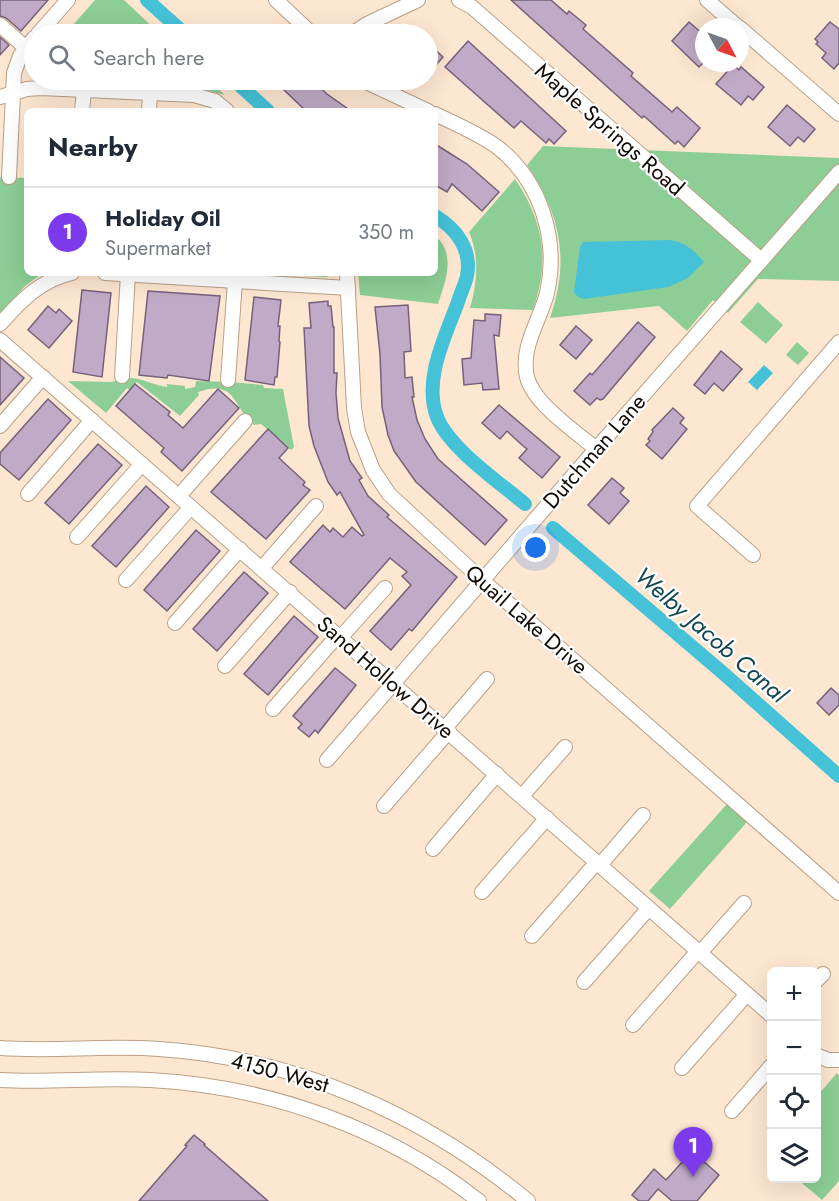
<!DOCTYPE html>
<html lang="en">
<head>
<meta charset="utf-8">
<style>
	:root { --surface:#fff; --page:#f2f2f3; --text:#1f2937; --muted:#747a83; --line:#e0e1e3; --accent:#7c3aed }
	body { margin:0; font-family:Jost,sans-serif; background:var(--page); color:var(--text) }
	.controls { position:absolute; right:18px; bottom:18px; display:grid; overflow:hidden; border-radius:9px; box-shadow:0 6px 24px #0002 }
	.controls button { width:54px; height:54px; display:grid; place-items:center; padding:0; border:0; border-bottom:2px solid var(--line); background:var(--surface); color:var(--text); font:30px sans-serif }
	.compass { position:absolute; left:695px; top:18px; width:54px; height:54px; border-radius:50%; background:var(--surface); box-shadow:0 6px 24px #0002; rotate:131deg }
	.you { position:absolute; left:536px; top:548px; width:21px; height:21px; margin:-15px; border:4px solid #fff; border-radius:50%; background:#1a73e8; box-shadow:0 0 0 9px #1a73e833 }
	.badge { display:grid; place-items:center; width:39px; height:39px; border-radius:50%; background:var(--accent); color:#fff; font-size:20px; font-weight:700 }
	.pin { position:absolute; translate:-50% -50px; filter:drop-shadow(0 2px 3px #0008) }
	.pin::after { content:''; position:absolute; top:32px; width:21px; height:18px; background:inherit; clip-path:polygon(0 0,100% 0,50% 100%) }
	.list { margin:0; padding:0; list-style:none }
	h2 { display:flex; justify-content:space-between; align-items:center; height:78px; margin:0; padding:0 24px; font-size:26px }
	h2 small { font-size:20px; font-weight:400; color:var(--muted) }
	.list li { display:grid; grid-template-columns:39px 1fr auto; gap:18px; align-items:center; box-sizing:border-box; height:90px; padding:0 24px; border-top:2px solid var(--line) }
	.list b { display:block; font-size:22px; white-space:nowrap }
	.list p { margin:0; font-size:20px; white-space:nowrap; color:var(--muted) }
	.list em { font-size:20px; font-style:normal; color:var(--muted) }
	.icon { flex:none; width:33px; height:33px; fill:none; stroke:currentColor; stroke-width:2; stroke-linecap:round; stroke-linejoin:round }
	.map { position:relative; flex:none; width:839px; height:1201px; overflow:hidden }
	.search { position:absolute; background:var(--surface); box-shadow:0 6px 24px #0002; left:24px; top:24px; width:414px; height:66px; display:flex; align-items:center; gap:15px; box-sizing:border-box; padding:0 21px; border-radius:33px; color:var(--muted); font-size:22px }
	.panel { position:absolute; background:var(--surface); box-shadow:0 6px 24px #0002; left:24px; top:108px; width:414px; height:168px; border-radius:9px }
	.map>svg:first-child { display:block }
	.green { fill:#8cce95 }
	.water { fill:#46c2d8 }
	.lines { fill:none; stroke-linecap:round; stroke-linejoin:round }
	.canal { stroke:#46c2d8; stroke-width:14 }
	.building { fill:#c1aac7; stroke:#76617b; stroke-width:1.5 }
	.minor-casing { stroke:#baa086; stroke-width:16 }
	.minor { stroke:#fff; stroke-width:14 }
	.labels { text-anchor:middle; stroke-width:4.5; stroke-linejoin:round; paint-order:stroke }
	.street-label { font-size:22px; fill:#130a03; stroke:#fff }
	.water-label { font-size:24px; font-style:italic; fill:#114751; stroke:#fff }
</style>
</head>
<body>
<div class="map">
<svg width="839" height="1201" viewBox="0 0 839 1201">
	<rect width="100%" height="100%" fill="#fee7d1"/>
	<g class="green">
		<path d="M95 0H124L160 34H65Z"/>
		<path d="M164 80H208L225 95 186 85 165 84Z"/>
		<path d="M543 146 839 158V281L758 279 728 313 713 300 687 331 659 306 550 318C570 261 561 215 527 165Z"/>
		<path d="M0 177 27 178V273H43L25 286 0 314Z"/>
		<path d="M515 179C544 222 550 261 533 310L470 308C477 283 480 257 469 232Z"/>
		<path d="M435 236C457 253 445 283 438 304L360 295 358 273H435Z"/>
		<path d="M251 273H335L326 277Z"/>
		<path d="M758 302 783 325 766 344 740 322Z"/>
		<path d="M797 342 809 353 798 365 786 355Z"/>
		<path d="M131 378C143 379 154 385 167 387V384L185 386V389L195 387 196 381 230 382 263 385 264 388 283 389 294 447 291 450 261 424 254 425C231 404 236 379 198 392L199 395 180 416 137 382 130 390 127 388 106 413 68 381 110 382Z"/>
		<path d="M727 804 747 822 670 909 649 891Z"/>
		<path d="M837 1073 839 1076V1181L822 1200 797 1179 816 1178 817 1096Z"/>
	</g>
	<g class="water">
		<path d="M671 240C687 244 694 250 704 262L688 278 668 287 584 299 578 297 574 292 580 247 583 242Z"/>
		<path d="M764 365 773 373 757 390 748 382Z"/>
	</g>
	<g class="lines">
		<g class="canal">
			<path d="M147 0 185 34"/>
			<path d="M234 80 268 111"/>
			<path d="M435 216C457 229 472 250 467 276 465 285 460 294 458 302 445 337 423 380 437 417 449 448 499 482 525 504"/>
			<path d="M553 528 723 673 839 776"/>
		</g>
	</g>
	<g class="building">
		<path d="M0 0H48L21 31 6 18 0 16Z"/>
		<path d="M511 0H551L567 14 569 11 586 25 583 29 633 73 631 76 672 112 677 107 700 128 684 147 678 141 675 144 644 116 642 118Z"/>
		<path d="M689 22 704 35V62L699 67 672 41Z"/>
		<path d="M830 22 839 29V63L834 69 822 58 826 53 816 44 818 42 815 39Z"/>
		<path d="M0 37 9 45 0 55Z"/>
		<path d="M468 41 566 131 554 144 549 139 546 143 521 121 514 128 445 67Z"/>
		<path d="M428 43 443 57 428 74Z"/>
		<path d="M733 65 739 70 741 67 764 87 753 100 748 96 741 105 716 84Z"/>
		<path d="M292 80H312L327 94 351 111H306L283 89Z"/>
		<path d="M787 105 815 129 804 142 798 137 790 146 768 127Z"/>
		<path d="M435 144 467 164 499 192 482 211 452 184 447 192 435 185Z"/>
		<path d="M82 290 111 293 102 377 73 372Z"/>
		<path d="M148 291 220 296 209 381 168 375 167 378 139 375Z"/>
		<path d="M254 297 281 300 278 326H280L279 341 280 342 277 377H275L274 385 245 380Z"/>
		<path d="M328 301V306H331L333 327H334V373H337L336 393 338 418 350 461 362 478 359 480 368 496 389 515 387 517 457 577 412 631 409 629 391 650 370 631 411 585 402 576 407 572 390 558 345 609 290 562 323 525 330 532 333 528 343 537 352 527 362 536 364 535 340 492 337 495 328 482 314 446 309 426 304 328H311L309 303Z"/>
		<path d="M408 305 411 351 404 352 405 378 412 377 414 397H412L417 420 425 439 438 459 507 520 485 545 416 482 394 451 388 435 382 407 380 354 375 307Z"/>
		<path d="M48 306 56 313 59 309 72 321 49 348 28 330Z"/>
		<path d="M485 314 501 315 499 336 494 335 499 389 483 390 482 383 464 385 462 359 471 358 474 320 485 321Z"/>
		<path d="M638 322 655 337 603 399 600 400 597 398 590 405 574 391 590 373 592 375Z"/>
		<path d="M576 326 592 340 576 359 560 345Z"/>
		<path d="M721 351 742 369 723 391 714 383 705 394 694 385Z"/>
		<path d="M0 357 24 378 0 405Z"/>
		<path d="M135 384 170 412 168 415 183 428 218 389 239 408 182 471 161 452 164 448 116 406Z"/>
		<path d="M48 399 71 420 19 480 0 464V453Z"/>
		<path d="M499 405 560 457 542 478 519 458 527 449 522 445 507 431 500 439 482 423Z"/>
		<path d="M673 408 684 418 680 423 687 429 662 459 646 445 650 441 648 439 653 432 652 430Z"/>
		<path d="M268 429 288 448 279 458 305 482 303 485 310 490 266 539 211 492Z"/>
		<path d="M98 444 122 465 69 524 45 503Z"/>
		<path d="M612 478 624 488 620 493 629 501 609 524 588 505Z"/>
		<path d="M146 486 169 507 116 567 92 546Z"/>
		<path d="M196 530 220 551 167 611 144 590Z"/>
		<path d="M244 572 268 593 217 651 193 629Z"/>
		<path d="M294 616 318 637 268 695 244 674Z"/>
		<path d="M335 668 356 685 318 733 315 730 309 737 298 728 302 724 293 716Z"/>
		<path d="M831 688 839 695V705L829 715 817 703Z"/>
		<path d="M194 1135 205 1144 204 1145 268 1201H139L187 1146 185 1145Z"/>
		<path d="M692 1151 719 1175 697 1201H672L658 1189 648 1201H639L632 1195 654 1169 666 1180Z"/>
	</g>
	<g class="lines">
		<g class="minor-casing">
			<g id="minor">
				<path d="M276 0 312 34"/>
				<path d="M459 0 472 7 761 260"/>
				<path d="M707 0 738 27"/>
				<path d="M0 25 26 48"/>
				<path d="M740 28 839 114"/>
				<path d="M38 34 68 0"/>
				<path d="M352 34 367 24 418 0"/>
				<path d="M362 80 428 111"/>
				<path d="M0 97 27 89 41 88 194 95 215 101 227 111"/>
				<path d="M82 111 84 90"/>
				<path d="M149 111 150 93"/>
				<path d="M435 114C456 124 477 133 496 146 541 180 559 240 547 293 540 321 520 347 527 377 533 403 575 431 596 449"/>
				<path d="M9 177 14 73 20 56 34 38"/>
				<path d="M105 273 348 288"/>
				<path d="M347 273 354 408 358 432 373 470 389 494 482 580 839 893"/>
				<path d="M0 324C21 301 40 280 72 273"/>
				<path d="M0 340 772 1016"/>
				<path d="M122 376 128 274"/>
				<path d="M228 380 235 281"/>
				<path d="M0 426 43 377"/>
				<path d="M28 494 92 420"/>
				<path d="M179 496 245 421"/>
				<path d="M77 537 142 464"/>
				<path d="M753 555 697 506 839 342"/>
				<path d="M262 568 316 506"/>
				<path d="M126 580 191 507"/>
				<path d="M175 623 240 549"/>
				<path d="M341 637 385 588"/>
				<path d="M225 666 290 592"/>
				<path d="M273 709 338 635"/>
				<path d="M445 728 487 679"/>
				<path d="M327 760 596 449 839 172"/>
				<path d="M522 796 565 747"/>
				<path d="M384 806 449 731"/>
				<path d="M433 849 497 774"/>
				<path d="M600 865 643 815"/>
				<path d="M482 892 547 818"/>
				<path d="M532 936 597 862"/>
				<path d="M700 953 744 903"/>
				<path d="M816 981 823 974"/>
				<path d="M584 982 649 908"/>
				<path d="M633 1025 698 951"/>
				<path d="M0 1048C53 1052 106 1045 159 1049 296 1058 423 1114 528 1201"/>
				<path d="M816 1055 828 1060H839"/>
				<path d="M682 1068 747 994"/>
				<path d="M0 1080C50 1083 100 1077 150 1080 268 1086 386 1128 479 1201"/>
				<path d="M732 1111 772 1065"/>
			</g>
		</g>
		<use href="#minor" class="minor"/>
	</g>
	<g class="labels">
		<g class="street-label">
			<text transform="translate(610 129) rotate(41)" y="8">Maple Springs Road</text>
			<text transform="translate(594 451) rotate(-49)" y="8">Dutchman Lane</text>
			<text transform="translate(527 619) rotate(41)" y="8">Quail Lake Drive</text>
			<text transform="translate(386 677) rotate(41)" y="8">Sand Hollow Drive</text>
			<text transform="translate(280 1072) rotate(15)" y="8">4150 West</text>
		</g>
		<g class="water-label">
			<text transform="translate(711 635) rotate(41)" y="8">Welby Jacob Canal</text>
		</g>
	</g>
</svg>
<div class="controls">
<button>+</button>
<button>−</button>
<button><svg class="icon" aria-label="locate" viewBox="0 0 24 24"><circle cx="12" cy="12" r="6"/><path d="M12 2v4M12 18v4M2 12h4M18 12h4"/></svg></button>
<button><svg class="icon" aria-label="layers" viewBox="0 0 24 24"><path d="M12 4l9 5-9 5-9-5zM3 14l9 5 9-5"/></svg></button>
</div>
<svg class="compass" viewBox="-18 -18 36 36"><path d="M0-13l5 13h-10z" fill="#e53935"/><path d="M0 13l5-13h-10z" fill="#747a83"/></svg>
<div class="you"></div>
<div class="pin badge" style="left:693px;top:1177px">1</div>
<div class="search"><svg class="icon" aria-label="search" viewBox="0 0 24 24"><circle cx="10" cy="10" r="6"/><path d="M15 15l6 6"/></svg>Search here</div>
<section class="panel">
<h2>Nearby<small></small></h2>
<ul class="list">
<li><span class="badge">1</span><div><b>Holiday Oil</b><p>Supermarket</p></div><em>350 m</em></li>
</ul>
</section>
</div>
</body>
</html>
